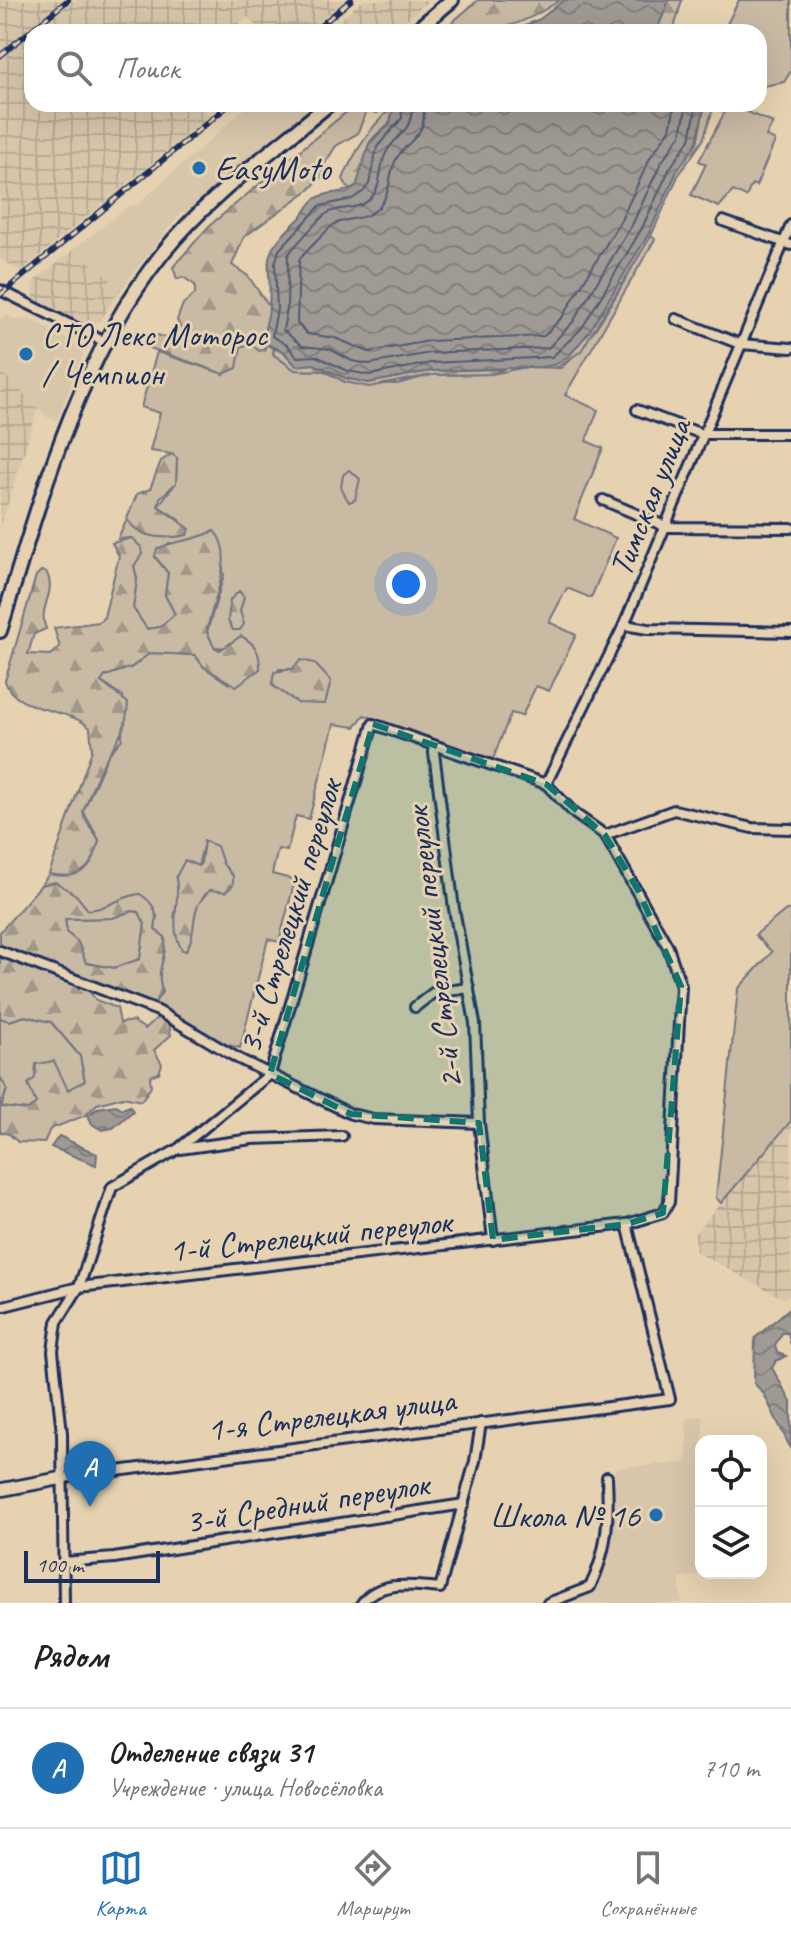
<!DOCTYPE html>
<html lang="ru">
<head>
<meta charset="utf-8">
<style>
	:root { --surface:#fff; --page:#f2f2f2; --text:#222; --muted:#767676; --line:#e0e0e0; --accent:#1f6fb2 }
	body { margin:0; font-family:Caveat,sans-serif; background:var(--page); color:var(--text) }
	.controls { position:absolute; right:24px; bottom:24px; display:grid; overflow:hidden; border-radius:16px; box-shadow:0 8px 32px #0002 }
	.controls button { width:72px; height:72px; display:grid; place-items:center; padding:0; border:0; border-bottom:2px solid var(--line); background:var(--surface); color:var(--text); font:40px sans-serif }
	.scale { position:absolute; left:24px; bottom:20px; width:136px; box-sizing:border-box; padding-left:8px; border:4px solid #1b2f5e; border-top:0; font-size:22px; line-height:28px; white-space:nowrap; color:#1b2f5e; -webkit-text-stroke:6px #e6d2b0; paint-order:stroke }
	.you { position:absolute; left:406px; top:584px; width:28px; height:28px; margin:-20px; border:6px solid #fff; border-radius:50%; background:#1a73e8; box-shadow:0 0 0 12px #1a73e833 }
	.badge { display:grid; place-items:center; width:52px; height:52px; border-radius:50%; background:var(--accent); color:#fff; font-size:26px; font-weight:700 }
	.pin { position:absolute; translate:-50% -66px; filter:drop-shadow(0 2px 4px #0008) }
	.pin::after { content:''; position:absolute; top:42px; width:28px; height:24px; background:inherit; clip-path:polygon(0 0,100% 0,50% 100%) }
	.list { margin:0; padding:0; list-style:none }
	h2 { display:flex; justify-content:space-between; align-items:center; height:104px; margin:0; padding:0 32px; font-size:34px }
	h2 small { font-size:26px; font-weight:400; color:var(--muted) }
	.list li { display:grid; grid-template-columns:52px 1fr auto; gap:24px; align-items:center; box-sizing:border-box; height:120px; padding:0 32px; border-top:2px solid var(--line) }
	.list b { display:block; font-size:30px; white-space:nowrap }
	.list p { margin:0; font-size:26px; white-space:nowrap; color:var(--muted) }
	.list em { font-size:26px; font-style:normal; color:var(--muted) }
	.icon { flex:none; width:44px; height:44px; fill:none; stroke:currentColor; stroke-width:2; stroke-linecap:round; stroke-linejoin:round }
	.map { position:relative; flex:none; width:791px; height:1603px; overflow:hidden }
	.search { position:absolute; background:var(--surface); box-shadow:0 8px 32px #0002; left:24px; right:24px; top:24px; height:88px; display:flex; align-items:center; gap:20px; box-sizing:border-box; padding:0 28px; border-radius:24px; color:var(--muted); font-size:30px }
	.sheet { height:224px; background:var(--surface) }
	nav { display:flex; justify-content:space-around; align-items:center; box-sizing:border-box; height:112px; border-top:2px solid var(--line); background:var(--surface); font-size:22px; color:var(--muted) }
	nav a { display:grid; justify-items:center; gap:4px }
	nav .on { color:var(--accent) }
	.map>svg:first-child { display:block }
	.built { fill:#d7c6aa }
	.industrial { fill:url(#industrial-grid) }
	.green { fill:#c9baa4; stroke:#727481; stroke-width:2; fill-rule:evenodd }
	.forest { fill:url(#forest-firs); stroke:#727481; stroke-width:2; fill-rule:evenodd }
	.water { fill:url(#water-waves); stroke:#6b6f7e; stroke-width:2 }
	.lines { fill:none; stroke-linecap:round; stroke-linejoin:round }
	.shore { stroke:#505a74; stroke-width:2 }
	.street-casing { stroke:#1b2f5e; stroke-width:14 }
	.secondary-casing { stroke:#1b2f5e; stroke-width:17 }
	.primary-casing { stroke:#1b2f5e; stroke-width:18 }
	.street { stroke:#e6d2b0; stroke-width:8 }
	.secondary { stroke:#e6d2b0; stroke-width:11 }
	.primary { stroke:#e6d2b0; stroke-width:12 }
	.rail-casing { stroke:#1b2f5e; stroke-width:6 }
	.rail { stroke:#e6d2b0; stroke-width:3; stroke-dasharray:9; stroke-linecap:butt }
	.marked { fill:#0f766e; fill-opacity:0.2; stroke:#0f766e; stroke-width:6; stroke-dasharray:16 10; stroke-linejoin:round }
	.poi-dot { fill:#1f6fb2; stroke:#e6d2b0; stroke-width:3 }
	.labels { text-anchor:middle; stroke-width:6; stroke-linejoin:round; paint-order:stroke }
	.poi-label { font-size:34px; fill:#1b2f5e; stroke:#e6d2b0; text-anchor:start }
	.street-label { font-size:34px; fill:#1b2f5e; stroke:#e6d2b0 }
</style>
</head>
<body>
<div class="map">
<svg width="791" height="1603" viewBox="0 0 791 1603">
	<defs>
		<pattern id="industrial-grid" width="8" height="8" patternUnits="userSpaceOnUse" patternTransform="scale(2)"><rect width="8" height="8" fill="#d7c6aa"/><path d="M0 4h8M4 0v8" fill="none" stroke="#b8aa95"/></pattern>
		<pattern id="forest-firs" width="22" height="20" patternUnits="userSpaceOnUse" patternTransform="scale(2)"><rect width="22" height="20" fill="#c9baa4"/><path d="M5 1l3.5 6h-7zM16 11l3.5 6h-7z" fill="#a29889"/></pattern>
		<pattern id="water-waves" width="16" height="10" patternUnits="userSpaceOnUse" patternTransform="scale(2)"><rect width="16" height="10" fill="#a09a94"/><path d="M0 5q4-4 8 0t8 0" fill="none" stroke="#827e7c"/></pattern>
	</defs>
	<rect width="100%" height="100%" fill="#e6d2b0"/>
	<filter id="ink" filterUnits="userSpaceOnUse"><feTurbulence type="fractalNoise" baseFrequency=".0125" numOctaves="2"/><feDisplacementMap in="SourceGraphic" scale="16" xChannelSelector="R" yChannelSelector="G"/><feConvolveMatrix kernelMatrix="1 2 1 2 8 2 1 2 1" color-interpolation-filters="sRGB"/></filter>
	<g filter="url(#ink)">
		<g class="built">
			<path d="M338 22 345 27 395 32H326Z"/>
			<path d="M250 104H318L187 215 182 211 121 289 74 249 127 207 138 204Z"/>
			<path d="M6 315 18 320 30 318 76 345 83 354 57 420 47 417 0 370V320Z"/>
			<path d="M703 1416 701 1573H706L679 1579 682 1603H554L592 1588 610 1536 615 1468 688 1462 686 1418Z"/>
		</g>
		<g class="industrial">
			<path d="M0 0H63L0 53Z"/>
			<path d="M74 0H344L306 32H261L248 17 229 32H35Z"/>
			<path d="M363 0H429L394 30 344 27 338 22Z"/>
			<path d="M32 35V104H199L209 116 21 271 0 259V61Z"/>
			<path d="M74 249 121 289 100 321 85 327 35 303 32 283Z"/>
			<path d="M0 370 38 408 0 529Z"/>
			<path d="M791 1121V1295L782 1298 696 1252 695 1233Z"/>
		</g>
		<g class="green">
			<path d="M739 0H791V71L784 82 764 86 759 96V32H723Z"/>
			<path d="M729 104 773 123 766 136 775 141 756 186 752 184 746 197 733 191 719 207 691 195 706 164 699 161Z"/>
			<path d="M651 236 655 239 565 395 598 410 586 441 603 448 574 519 616 538 591 598 567 588 549 622 576 635 549 691 536 686 522 716 511 713 493 759 364 715 355 727 334 724 309 819 296 816 287 851 278 849 272 874 295 880 279 942 268 939 240 1048 214 1041 154 1004 162 992C155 965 167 962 165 937L155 930 157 916 140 894C121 896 108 909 88 910L76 895 41 885 49 874 55 875 99 840 83 811 108 755 122 739 123 696 101 682 105 676 132 667 149 653 195 655 204 667 229 684 227 648 214 647 207 632 224 575 214 531 182 544 169 543 155 557 168 573 165 595 175 614 160 627 147 629 133 608 137 579 134 566 142 554 132 538 118 539 127 519C140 540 166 539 187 535L180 520 158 506 176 483 177 459 172 454 150 451 160 413 141 407 157 352 224 374 241 346 251 344 264 350 266 344 274 349 273 354 295 370 325 371 345 382 397 384 431 375 492 374 527 367 561 368C601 333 622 281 651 236ZM279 669H292L298 703 272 685ZM204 842V885L191 883 174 918 179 892 176 877 185 861 198 866Z"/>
			<path d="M786 910H791V1121L721 1203 716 1198 738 989 772 952 755 935Z"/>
			<path d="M132 911 139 912 145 924 140 959 114 968 86 963 78 942 67 933 65 919 112 918Z"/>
			<path d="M25 1016 51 1022 80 1056 85 1081 28 1110 1 1108 7 1089 0 1077V1018L9 1021Z"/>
		</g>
		<g class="forest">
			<path d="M478 0H560C516 30 494 32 441 32Z"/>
			<path d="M669 0H682L673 32H660L659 25Z"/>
			<path d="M356 104H390L377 113 366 111 358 133 336 146 325 163 323 175 310 189 244 237 232 265 248 276 270 308 264 350 259 351 251 344 241 346 237 368 224 374 147 347 157 335 174 341 181 329 177 320 183 304 195 294V285L183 277 177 279 173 267 209 226Z"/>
			<path d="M705 104H710L712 112 703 140 678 176 651 236 581 351 556 368 554 365 569 356 589 332 649 233 677 171 697 142Z"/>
			<path d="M393 107C397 126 376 129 369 144 361 161 368 181 350 191L343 179C352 156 374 121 393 107Z"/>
			<path d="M274 349 283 351 296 365 314 364 345 378 368 383 431 371 504 369 492 374 431 375 369 387 345 382 325 371 295 370 273 354Z"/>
			<path d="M172 454 177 458 176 483 160 498 158 506 190 529 187 535C166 539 140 540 127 519L137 494 150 489 161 461Z"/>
			<path d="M349 470 360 479 355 500 349 502 341 488 343 475Z"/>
			<path d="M214 531C238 555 210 605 207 632L214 647 220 650 241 636C256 644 260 652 260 669L236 686 204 667 195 655 150 653 132 667 105 676 101 682 128 703C126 731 120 735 107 757 97 773 91 793 83 811L84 818 99 840C94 868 80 881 49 874L92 750 90 728C68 706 15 714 5 681L36 576 41 571 47 573C57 594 37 607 46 629L34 634 28 654 51 655 60 647 54 628 99 622 104 617 119 556 112 543 132 538 141 547 142 554 134 566 137 579 133 608 147 629 160 627 175 614 165 595 168 573 155 556 157 549C174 540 192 542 214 531Z"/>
			<path d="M239 591 244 597 240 611 244 624 240 630H233L228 621 230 600Z"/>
			<path d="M301 660 314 663 331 681 325 704 298 703 272 685 274 672 292 669Z"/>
			<path d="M204 841 217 846 223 864 233 876V885L226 892 210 890C186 912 200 927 186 951L182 950C168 926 181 902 176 877L185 860 198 866 201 863Z"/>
			<path d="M55 882 76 895 88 910C108 909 121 896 140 894 155 904 158 912 155 930L165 937C167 962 155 966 162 991L154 1004 70 971 0 951V932L41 885ZM132 911 139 912 145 924 140 959 114 968 86 963 78 942 67 933 65 919 112 918Z"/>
			<path d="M0 957 89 991 96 1000 117 1008 120 1023 133 1021 145 1029 158 1017 169 1024 171 1035 154 1050 162 1064 159 1073 150 1076 151 1087 141 1101 123 1097 97 1104 84 1116 50 1129 44 1143 18 1142 9 1134 0 1132V1077L7 1089 1 1107 28 1110 36 1103 28 1084 35 1078 36 1064 54 1061 68 1090 85 1081 80 1056 51 1022 25 1016 9 1021 0 1018Z"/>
		</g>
		<g class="water">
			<path d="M564 0H669L659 25 660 32H511L540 19Z"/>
			<path d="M394 104H705L697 142 677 171 649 233 589 332 569 356 554 365 540 367 431 371 368 383 345 378 314 364 296 366 283 351 266 344C261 331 269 320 269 307 273 255 255 260 299 219 305 214 308 204 315 199 326 191 344 194 356 187L369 144 390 123Z"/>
			<path d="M116 1105 122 1109 130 1106 133 1111 113 1128 102 1130 92 1124 88 1115 97 1108Z"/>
			<path d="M59 1136 97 1154 96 1165 51 1147Z"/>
			<path d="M791 1307V1345L788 1333H782L775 1345 777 1353 786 1356 776 1361 772 1368 791 1402V1449L764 1394 754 1383 755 1338Z"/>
		</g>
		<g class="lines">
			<g class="shore">
				<path d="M401 104 402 118 377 147 369 184 363 192 352 199 320 206 279 250 275 264 277 309 272 336 287 345 297 357 316 356 348 371 369 375 431 363 552 357 582 328 641 230 670 168 690 139 697 104"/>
				<path d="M411 104C415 129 398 133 387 151 378 165 383 184 372 197 359 212 340 205 326 214 321 217 292 249 288 255L287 309 283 330 302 346 330 349 352 361 369 364 430 353 548 348 573 322 632 225 661 163 681 134 687 104"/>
				<path d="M423 104C428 134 412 137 398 156 387 172 393 192 379 207 365 222 348 216 333 225 329 228 303 255 299 260L297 323 307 334 335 338 369 352 429 341 544 336 563 316 621 220 650 158 670 129 675 104"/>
			</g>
			<g class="street-casing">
				<g id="street">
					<path d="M723 221 791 245"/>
					<path d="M0 290 103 341"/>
					<path d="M676 319 740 344 791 348"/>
					<path d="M637 410 702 434H791"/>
					<path d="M603 500 667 527 791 528"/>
					<path d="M624 625 648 629 791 632"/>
					<path d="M433 745 454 909 475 1023 479 1123 493 1240"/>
					<path d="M546 784 624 625 791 225"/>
					<path d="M0 951 158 1011 239 1059 351 1114 374 1119 479 1123"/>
					<path d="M415 1007 433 993 469 988"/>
					<path d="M180 1149 252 1139 342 1136"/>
					<path d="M0 1307 79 1287 627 1224 663 1213 669 1202 681 986 668 947 605 835 674 810 752 828 791 829"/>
					<path d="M63 1478 670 1399 627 1224"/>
					<path d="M64 1562 114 1558 464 1504"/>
					<path d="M64 1603 62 1433 53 1351 57 1322 79 1287 112 1187 178 1149 270 1074 373 724 546 784 575 814 605 835"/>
					<path d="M362 1603C380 1579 414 1586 440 1588L475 1461 481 1423"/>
					<path d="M548 1603 590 1587C608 1550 609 1517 607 1477"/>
				</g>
			</g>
			<g class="secondary-casing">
				<path id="secondary" d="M0 1490 63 1478"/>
			</g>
			<g class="primary-casing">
				<g id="primary">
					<path d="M414 32 452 0"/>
					<path d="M0 631C40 500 76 363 162 254 207 197 273 151 329 104"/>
				</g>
			</g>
			<use href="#street" class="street"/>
			<use href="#secondary" class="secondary"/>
			<use href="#primary" class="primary"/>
			<g class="rail-casing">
				<g id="rail">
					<path d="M313 32 351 0"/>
					<path d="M0 56 68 0"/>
					<path d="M0 295 230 104"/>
				</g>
			</g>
			<use href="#rail" class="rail"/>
		</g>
	</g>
	<path class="marked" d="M373 724 546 784 605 835 638 890 681 986 663 1213 627 1224 493 1240 479 1123 351 1114 270 1074Z"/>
	<g class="poi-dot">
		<circle cx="199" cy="168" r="8"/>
		<circle cx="26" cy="354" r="8"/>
		<circle cx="656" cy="1515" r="8"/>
	</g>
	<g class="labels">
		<g class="poi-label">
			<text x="215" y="180">EasyMoto</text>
			<text x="42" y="346">СТО Лекс Моторос<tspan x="42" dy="39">/ Чемпион</tspan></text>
			<text x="640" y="1527" text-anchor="end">Школа № 16</text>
		</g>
		<g class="street-label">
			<text transform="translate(649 497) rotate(-68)" y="12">Тимская улица</text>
			<text transform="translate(289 916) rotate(-73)" y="12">3-й Стрелецкий переулок</text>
			<text transform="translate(433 948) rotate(-97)" y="12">2-й Стрелецкий переулок</text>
			<text transform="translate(310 1235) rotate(-6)" y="12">1-й Стрелецкий переулок</text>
			<text transform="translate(331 1414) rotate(-7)" y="12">1-я Стрелецкая улица</text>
			<text transform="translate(307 1502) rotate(-9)" y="12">3-й Средний переулок</text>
		</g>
	</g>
</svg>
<div class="controls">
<button><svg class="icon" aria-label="locate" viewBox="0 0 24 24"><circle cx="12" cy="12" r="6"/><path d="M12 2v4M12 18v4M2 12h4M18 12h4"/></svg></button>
<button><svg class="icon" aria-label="layers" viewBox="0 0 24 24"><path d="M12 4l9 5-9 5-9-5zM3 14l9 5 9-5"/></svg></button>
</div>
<div class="scale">100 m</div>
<div class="you"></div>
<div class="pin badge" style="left:90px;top:1507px">A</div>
<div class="search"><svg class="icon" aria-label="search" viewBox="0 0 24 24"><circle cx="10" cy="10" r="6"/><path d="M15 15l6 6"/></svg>Поиск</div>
</div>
<section class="sheet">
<h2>Рядом<small></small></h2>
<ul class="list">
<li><span class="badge">A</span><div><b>Отделение связи 31</b><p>Учреждение · улица Новосёловка</p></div><em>710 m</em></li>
</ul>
</section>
<nav>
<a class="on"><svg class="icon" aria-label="map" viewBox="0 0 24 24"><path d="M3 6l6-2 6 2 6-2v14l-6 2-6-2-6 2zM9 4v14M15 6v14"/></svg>Карта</a>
<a><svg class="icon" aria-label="directions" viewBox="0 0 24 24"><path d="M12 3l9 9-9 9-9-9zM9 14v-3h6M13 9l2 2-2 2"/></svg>Маршрут</a>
<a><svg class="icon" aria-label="saved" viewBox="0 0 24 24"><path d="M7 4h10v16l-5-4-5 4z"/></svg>Сохранённые</a>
</nav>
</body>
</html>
